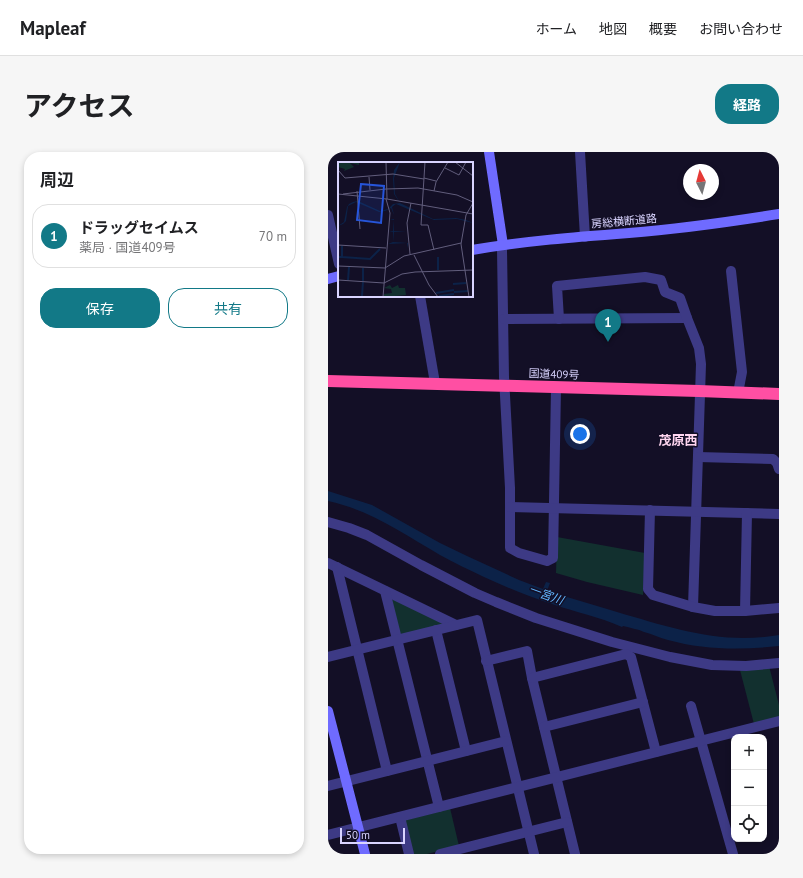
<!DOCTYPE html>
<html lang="ja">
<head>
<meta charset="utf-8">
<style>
	:root { --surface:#fff; --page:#f6f6f6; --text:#202124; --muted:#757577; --line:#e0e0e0; --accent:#127987 }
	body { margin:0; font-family:"PT Sans","Noto Sans JP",sans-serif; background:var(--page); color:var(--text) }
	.controls { position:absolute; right:12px; bottom:12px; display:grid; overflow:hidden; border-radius:8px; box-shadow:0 2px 6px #0003 }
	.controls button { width:36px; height:36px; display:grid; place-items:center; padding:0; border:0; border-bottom:1px solid var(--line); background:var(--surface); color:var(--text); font:20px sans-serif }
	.compass { position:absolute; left:355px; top:12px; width:36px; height:36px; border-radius:50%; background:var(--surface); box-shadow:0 2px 6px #0003; rotate:354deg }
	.scale { position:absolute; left:12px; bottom:10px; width:65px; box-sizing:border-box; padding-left:4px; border:2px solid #d9d4ff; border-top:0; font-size:11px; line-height:14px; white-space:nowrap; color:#d9d4ff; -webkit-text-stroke:3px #130f26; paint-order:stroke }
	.you { position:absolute; left:252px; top:282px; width:14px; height:14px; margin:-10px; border:3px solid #fff; border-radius:50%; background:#1a73e8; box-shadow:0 0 0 6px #1a73e833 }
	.badge { display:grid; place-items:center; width:26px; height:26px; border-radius:50%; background:var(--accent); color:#fff; font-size:13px; font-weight:700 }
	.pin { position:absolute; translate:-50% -33px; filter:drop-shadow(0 1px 2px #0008) }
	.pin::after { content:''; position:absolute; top:21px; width:14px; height:12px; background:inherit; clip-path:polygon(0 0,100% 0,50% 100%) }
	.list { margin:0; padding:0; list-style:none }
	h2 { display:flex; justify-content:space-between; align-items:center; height:52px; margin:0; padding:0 16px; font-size:17px }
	h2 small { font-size:13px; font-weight:400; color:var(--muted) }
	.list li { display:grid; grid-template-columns:26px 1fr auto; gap:12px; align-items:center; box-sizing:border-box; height:64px; margin:0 8px 8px; padding:0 8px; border:1px solid var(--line); border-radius:16px }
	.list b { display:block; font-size:15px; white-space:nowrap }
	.list p { margin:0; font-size:13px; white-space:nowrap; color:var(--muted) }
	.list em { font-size:13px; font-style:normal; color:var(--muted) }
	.actions { display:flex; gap:8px; padding:12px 16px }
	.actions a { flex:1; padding:9px 0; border:1px solid var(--accent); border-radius:16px; text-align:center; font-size:14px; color:var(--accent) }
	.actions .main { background:var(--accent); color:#fff }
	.icon { flex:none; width:22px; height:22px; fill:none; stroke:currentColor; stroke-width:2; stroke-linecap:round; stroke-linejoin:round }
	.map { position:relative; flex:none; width:451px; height:702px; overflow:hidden; border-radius:16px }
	header { display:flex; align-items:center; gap:24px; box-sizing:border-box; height:56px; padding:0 20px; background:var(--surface); border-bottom:1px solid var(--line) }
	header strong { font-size:19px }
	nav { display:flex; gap:22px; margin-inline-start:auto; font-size:14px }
	.intro { display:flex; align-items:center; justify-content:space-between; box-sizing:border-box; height:96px; padding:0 24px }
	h1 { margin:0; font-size:28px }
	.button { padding:10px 18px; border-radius:16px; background:var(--accent); color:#fff; font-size:14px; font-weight:700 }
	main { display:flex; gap:24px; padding:0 24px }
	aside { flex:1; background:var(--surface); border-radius:16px; box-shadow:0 2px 6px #0003 }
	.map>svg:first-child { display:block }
	.green { fill:#12302f }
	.water { fill:#0c2248 }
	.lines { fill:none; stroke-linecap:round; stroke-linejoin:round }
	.street { stroke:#3d3a85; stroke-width:10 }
	.secondary { stroke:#6f6bff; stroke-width:10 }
	.highway { stroke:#ff4fa3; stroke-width:12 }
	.labels { text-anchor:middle; stroke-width:3; stroke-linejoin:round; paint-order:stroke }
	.street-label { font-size:11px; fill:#d9d4ff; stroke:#130f26 }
	.water-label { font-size:12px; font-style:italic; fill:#62b6ff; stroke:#130f26 }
	.quarter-label { font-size:13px; font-weight:bold; fill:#ffd6f0; stroke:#130f26 }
	.inset-river { fill:none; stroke:#0c2248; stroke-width:2 }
	.inset-road { fill:none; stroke:#625e7d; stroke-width:1 }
	.view { fill:#2655da; fill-opacity:0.15; stroke:#2655da; stroke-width:2 }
	.inset-edge { fill:none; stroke:#d9d4ff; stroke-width:2 }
</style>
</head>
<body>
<header>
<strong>Mapleaf</strong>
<nav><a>ホーム</a><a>地図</a><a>概要</a><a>お問い合わせ</a></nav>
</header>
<div class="intro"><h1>アクセス</h1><a class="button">経路</a></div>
<main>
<aside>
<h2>周辺<small></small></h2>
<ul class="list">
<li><span class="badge">1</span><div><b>ドラッグセイムス</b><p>薬局 · 国道409号</p></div><em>70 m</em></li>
</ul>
<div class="actions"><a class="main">保存</a><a>共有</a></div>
</aside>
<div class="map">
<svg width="451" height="702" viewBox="0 0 451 702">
	<rect width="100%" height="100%" fill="#130f26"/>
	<g class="green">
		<path d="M229 385 317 401 315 443 259 430 228 421Z"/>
		<path d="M67 447 115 469 113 474 73 484 62 449Z"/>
		<path d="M441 514 451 553V566L426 572 412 518Z"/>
		<path d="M122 656 131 694 99 702H84L77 668Z"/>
	</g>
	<path class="water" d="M0 339 44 353 112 391 139 404 191 428 215 437 218 430 222 431 219 439C242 446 266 453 289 460 344 476 393 493 451 483V494C414 498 376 498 340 488 332 486 324 482 316 480 310 477 302 476 295 474L294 475C272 465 247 460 224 452 201 445 178 435 156 425 142 418 126 411 112 403 76 382 42 358 0 349Z"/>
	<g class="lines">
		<g class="street">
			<path d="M252 0 257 85"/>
			<path d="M0 63 11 112"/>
			<path d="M175 93 174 98 176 225 182 336V396L191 401 219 409 225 406 228 236"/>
			<path d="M403 119 414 220 410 241"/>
			<path d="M92 144 107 231"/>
			<path d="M176 167 359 166"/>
			<path d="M231 167 229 134 317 125 333 128 337 140 352 146 359 166 371 196 373 212 365 455"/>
			<path d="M370 305 445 307 449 311 451 317"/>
			<path d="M182 355 451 362"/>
			<path d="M322 358 320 437 325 443 365 455 387 459H417L451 456"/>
			<path d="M0 370 21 376 39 383 93 413 147 441 168 450 208 466 284 490 342 505 384 513 418 514 451 511"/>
			<path d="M0 411 128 473"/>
			<path d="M9 415 59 619"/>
			<path d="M57 439 111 655"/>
			<path d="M417 459 419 361"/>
			<path d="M108 478 138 599"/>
			<path d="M0 505 149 468 206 702"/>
			<path d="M158 509 199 499 204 526 247 702"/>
			<path d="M204 526 298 502 303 505 328 600"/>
			<path d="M363 554 405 702"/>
			<path d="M216 575 315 550"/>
			<path d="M0 634 178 589"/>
			<path d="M72 665 81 702"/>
			<path d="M0 683 451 569"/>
			<path d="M112 702 239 670"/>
		</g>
		<g class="secondary">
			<path d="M161 0 175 93"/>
			<path d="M144 98C196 89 248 85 301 81 351 77 401 70 451 62"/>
			<path d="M0 127 11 124"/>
			<path d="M0 559 37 702"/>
		</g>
		<path class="highway" d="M0 229 371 239 451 242"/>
	</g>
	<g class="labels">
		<g class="street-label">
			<text transform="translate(296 69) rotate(-5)" y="4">房総横断道路</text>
			<text transform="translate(226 222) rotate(2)" y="4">国道409号</text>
		</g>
		<g class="water-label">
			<text transform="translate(218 443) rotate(20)" y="4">一宮川</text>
		</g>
		<g class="quarter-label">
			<text x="350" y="293">茂原西</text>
		</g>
	</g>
	<g transform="translate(10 10)">
		<rect width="135" height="135" fill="#130f26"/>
		<path d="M0 0H21V3L12 1 16 5 6 9 7 7 0 5ZM52 123 54 126 60 123 61 126H67L68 133 46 135V132L54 131 53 127 46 126Z" fill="#12302f"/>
		<path d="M62 0 56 16 57 32 62 41 95 57 118 56 128 58 135 61 119 57 96 58 58 42 54 45 56 53V69L68 70H56L55 80 70 81 69 86V81L50 82 55 80V70H51L55 69 56 58 52 57H56V53L53 46 47 49 41 50 18 40 10 44 8 59 5 62 0 64 6 60 9 45 11 42 15 40 20 39 42 49 50 47 55 42 62 41 56 32 55 17 56 8Z" fill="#0c2248"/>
		<path class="inset-river" d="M4 95 32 97 42 87M100 95V108M0 103V95H4V84M10 118 11 105M25 119V106M115 122 128 121M116 130 130 129M98 131 116 128M24 134 25 120M101 134 116 132"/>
		<path class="inset-road" d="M87 0 83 63H90L96 88M117 0 135 14M107 6 121 13 128 0M0 8 7 16 55 12 86 17M31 15 32 28M86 16 98 19M48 27 80 26 119 33 135 40M19 29 22 67M96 29 98 20 110 0M0 32 49 37 48 0M5 32 48 27M49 37 135 52M0 64V83M0 83 48 86M72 92 69 61 73 41M76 93 91 123 100 135M0 104 47 106 66 94 123 81M0 118 46 121 64 112 77 110 135 108M45 135 52 51 48 37M131 135 123 82 128 53 135 41"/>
		<path class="view" d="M23 22 46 24 43 61 19 58Z"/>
		<rect width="135" height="135" class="inset-edge"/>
	</g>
</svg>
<div class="controls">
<button>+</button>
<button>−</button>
<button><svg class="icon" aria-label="locate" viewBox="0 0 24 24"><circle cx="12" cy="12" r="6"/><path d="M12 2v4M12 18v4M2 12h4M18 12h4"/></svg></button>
</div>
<svg class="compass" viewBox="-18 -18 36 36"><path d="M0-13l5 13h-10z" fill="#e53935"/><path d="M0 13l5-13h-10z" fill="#757577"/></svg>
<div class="scale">50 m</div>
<div class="you"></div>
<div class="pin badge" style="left:280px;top:190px">1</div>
</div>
</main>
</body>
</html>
